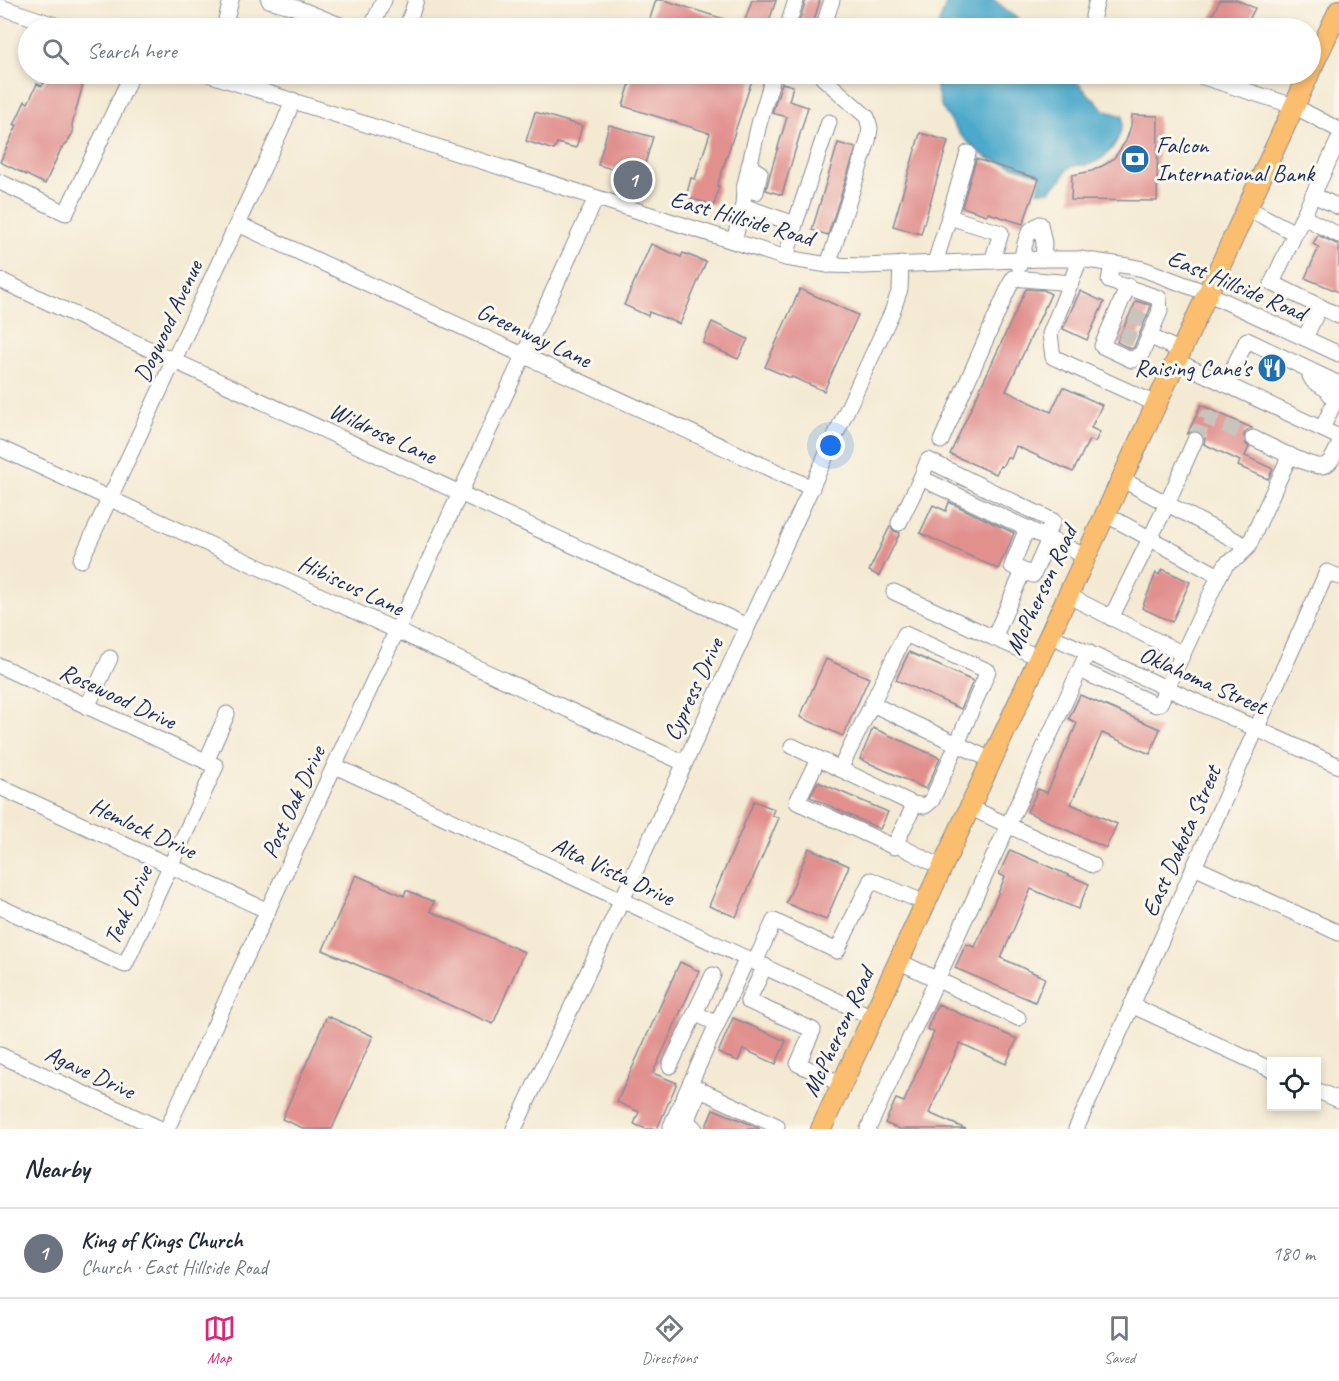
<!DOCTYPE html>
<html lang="en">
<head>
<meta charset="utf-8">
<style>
	:root { --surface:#fff; --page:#f2f2f3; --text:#1f2937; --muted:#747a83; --line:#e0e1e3; --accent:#db2777 }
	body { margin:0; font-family:Caveat,sans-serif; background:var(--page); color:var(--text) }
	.controls { position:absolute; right:18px; bottom:18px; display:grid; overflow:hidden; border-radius:0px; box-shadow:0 3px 9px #0003 }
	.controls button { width:54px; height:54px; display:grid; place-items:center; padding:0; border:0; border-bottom:2px solid var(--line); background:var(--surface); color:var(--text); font:30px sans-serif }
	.you { position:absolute; left:831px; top:446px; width:21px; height:21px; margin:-15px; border:4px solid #fff; border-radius:50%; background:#1a73e8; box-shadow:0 0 0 9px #1a73e833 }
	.badge { display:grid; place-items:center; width:39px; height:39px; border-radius:50%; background:var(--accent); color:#fff; font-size:20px; font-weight:700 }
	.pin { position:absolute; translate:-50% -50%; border:3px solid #fff; box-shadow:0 2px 6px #0006 }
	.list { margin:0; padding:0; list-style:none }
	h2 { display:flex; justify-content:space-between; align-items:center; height:78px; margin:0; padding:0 24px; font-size:26px }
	h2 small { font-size:20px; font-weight:400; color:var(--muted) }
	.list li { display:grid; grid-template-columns:39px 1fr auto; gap:18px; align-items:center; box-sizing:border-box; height:90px; padding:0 24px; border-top:2px solid var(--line) }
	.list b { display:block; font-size:22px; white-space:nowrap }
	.list p { margin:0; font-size:20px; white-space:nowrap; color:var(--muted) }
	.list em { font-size:20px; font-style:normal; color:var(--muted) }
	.icon { flex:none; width:33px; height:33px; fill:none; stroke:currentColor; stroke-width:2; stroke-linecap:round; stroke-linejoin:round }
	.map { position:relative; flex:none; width:1339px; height:1129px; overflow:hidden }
	.search { position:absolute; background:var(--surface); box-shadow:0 3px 9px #0003; left:18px; right:18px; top:18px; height:66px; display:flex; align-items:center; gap:15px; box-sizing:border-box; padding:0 21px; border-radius:33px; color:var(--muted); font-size:22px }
	.sheet { height:168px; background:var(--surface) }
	nav { display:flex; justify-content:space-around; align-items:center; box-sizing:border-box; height:84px; border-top:2px solid var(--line); background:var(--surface); font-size:16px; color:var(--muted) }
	nav a { display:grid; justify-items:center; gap:3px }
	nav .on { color:var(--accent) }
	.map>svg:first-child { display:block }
	.water { fill:#4ca9cb; stroke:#346c94; stroke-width:1.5 }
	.building { fill:#e1908e }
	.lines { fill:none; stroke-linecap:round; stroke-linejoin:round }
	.minor-tunnel { stroke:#c9c5bc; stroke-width:15; stroke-dasharray:15 8; stroke-linecap:butt }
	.minor-casing { stroke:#888c98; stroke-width:17 }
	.major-casing { stroke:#888c98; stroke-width:22 }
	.minor { stroke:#fff; stroke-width:15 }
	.major { stroke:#fbbd6e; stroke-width:20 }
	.labels { text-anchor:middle; stroke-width:6; stroke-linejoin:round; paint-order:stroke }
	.poi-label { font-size:24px; fill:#1b2f5e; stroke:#fbf7ec; text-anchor:start }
	.street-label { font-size:24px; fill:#1b2f5e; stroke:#fbf7ec }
</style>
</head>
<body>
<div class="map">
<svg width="1339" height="1129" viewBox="0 0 1339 1129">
	<rect width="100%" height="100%" fill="#fbf7ec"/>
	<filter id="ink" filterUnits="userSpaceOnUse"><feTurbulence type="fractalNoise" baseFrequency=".0167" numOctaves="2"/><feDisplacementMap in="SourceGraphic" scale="12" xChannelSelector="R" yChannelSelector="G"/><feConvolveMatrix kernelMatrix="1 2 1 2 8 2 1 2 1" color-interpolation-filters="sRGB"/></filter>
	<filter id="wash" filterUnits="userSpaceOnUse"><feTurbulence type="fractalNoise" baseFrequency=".008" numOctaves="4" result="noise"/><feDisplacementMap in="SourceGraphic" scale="24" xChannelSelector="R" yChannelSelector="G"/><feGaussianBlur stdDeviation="1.35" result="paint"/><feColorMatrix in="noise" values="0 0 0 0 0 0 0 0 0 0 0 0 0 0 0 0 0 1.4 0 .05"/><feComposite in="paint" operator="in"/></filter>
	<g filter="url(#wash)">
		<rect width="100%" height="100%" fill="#f4ead3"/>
		<g class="water">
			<path d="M949 0H994L1030 28H937L946 4Z"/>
			<path d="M932 74H1069L1101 107 1106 111 1123 116C1123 136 1110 158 1090 164 1084 166 1077 164 1071 167 1065 169 1064 177 1060 181 1055 186 1052 185 1050 191H1038L1042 175 988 158 975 149 959 133 942 108Z"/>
		</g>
		<g id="blocks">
			<g class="building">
				<path d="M656 0H664L727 20 724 28H647Z"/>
				<path d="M752 0H776L767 28H744L747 21 745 20Z"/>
				<path d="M806 0H820L812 28H797Z"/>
				<path d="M1220 0H1237L1255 8 1245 28H1206Z"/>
				<path d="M49 74H77L85 77 72 125 73 132 67 143 61 149 45 184 0 162 17 125H14L25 101 28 103 37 84 42 86Z"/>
				<path d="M633 74H754L717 186H719L714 205 686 197 691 178 695 179 710 133 623 106Z"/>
				<path d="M782 83 793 86 789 101 808 107 782 195 766 190 770 174 787 117 772 113Z"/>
				<path d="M535 112 582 126 576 148 557 143 554 150 526 141Z"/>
				<path d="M1132 115 1158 116 1157 201 1071 200 1072 175 1092 171 1106 164 1114 158 1126 141 1131 126Z"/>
				<path d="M609 125 653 137 641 177 598 165Z"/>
				<path d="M920 133 948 141 921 234 893 226Z"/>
				<path d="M838 143 856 148 828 235 812 230Z"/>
				<path d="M976 159 1039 179 1023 224 988 213 987 215 962 207Z"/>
				<path d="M1318 235 1339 245V292L1305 278 1319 247 1313 244Z"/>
				<path d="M651 244 681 257 683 253 706 262 680 324 649 312 648 316 624 305Z"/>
				<path d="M800 289 858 315 824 391 792 377 791 378 765 367Z"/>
				<path d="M1026 289 1044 290 1051 294 1006 391 1051 412 1063 387 1102 405 1091 428 1100 432 1095 442 1089 440 1073 472 1016 446 1011 459 1007 457 1002 467 1000 466 996 474 950 454Z"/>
				<path d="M1080 291 1104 302 1087 340 1063 329Z"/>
				<path d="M1136 301 1150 305V309L1134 347 1131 349 1117 342Z"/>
				<path d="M712 322 748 339 738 359 703 343Z"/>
				<path d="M1201 405 1252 428 1247 430 1244 434 1245 443 1249 447 1245 456 1273 469 1268 479 1238 466 1240 461 1204 444 1205 438 1199 431 1193 430 1187 435Z"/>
				<path d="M949 502 1014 533 1005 556H1004L998 569 920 533 933 505 946 511Z"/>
				<path d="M890 526 894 531 900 533 879 576 869 571Z"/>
				<path d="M1162 569 1190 582 1172 622 1142 608 1156 573 1159 575Z"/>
				<path d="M909 652 973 681 961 709 896 680Z"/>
				<path d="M826 659 869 678 843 736 800 717Z"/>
				<path d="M1080 695 1160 729 1150 754 1102 733 1071 804 1117 824 1106 848 1027 812 1038 789 1047 793 1077 723 1069 719Z"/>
				<path d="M873 728 940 758 926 789 860 759Z"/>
				<path d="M818 782 888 812 880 829 810 797Z"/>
				<path d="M754 801 774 809 772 815 779 818 736 917 709 906Z"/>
				<path d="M809 848 849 866 826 920 786 903Z"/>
				<path d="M1010 850 1089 884 1078 909 1031 889 1001 958 1045 978 1035 1002 955 968 966 944 975 947 1005 877 999 874Z"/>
				<path d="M356 875 404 896 406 890 434 902 430 911 524 952 493 1024 323 950Z"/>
				<path d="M680 962 699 971 653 1073 677 1083 657 1129H646L634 1124 639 1112 617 1102Z"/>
				<path d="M938 1004 1017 1039 1006 1064 960 1043 929 1113 966 1129H899L885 1123 896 1099 904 1102 934 1032 927 1029Z"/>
				<path d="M327 1016 373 1036 332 1129H305L282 1119Z"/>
				<path d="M733 1018 786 1041 776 1064 743 1049 738 1061 718 1053Z"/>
				<path d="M713 1109 750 1124 760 1129H705Z"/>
			</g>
		</g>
	</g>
	<g filter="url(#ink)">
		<use href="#blocks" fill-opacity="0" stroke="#888c98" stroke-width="1.5"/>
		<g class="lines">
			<g class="minor-tunnel">
				<path d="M1130 315 1145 321"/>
				<path d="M1121 333 1137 340"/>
				<path d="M1195 440 1206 417 1253 438"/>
			</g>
			<g class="minor-casing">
				<g id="minor">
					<path d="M269 0 297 8 347 28"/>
					<path d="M0 7 64 28"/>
					<path d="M224 28 231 0"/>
					<path d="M371 28 384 0"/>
					<path d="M403 28 408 24 416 0"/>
					<path d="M787 28 796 0"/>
					<path d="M823 28 832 0"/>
					<path d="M1094 28 1093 16 1097 0"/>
					<path d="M208 74 786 258 828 265 863 266 1043 259H1080L1128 266 1143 269 1207 293 1339 354"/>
					<path d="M821 74 823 78 867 117 870 128 868 141 828 265"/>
					<path d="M1194 74 1294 106 1339 130"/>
					<path d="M1339 139 1272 283 1339 316"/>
					<path d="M968 153 949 217 1001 233 992 261"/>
					<path d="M0 182 66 213 132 74"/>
					<path d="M744 189 756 192 760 173 749 166"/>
					<path d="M1313 195 1339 207"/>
					<path d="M743 206 795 224"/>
					<path d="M1247 208 1295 233"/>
					<path d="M1303 217 1339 235"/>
					<path d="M238 224 812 488"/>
					<path d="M734 241 743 206 744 189 759 124 774 74"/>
					<path d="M786 258 795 224 829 122"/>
					<path d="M1080 259 1050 334 1053 357 1156 404"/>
					<path d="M935 263 949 217"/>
					<path d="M1112 264 1109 281 1159 298 1160 311 1142 353 1132 360 1102 346 1128 286"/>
					<path d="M1019 266C1024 256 1023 240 1031 230 1033 228 1037 226 1040 224L1044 243 1043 259"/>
					<path d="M0 280 747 626"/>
					<path d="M1149 336 1181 351"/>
					<path d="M1305 338 1320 306"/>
					<path d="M1176 361 1339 437"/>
					<path d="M1310 376 1313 381 1326 389 1335 401"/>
					<path d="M1225 384 1247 340 1339 384"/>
					<path d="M1322 429 1338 394"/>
					<path d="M1253 438C1266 444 1311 468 1322 466 1332 465 1335 452 1339 445"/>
					<path d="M941 441 1013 278 1071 283"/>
					<path d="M0 448 684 763"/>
					<path d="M921 478 928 460 1053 521 1045 537"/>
					<path d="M1121 479 1248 547 1290 455"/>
					<path d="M1105 514 1219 576"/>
					<path d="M899 523 921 478 1085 556"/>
					<path d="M1027 528 1012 566 1033 575 1049 539"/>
					<path d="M81 560 284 123 293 100"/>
					<path d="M1023 571 994 638 1038 657"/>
					<path d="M894 592 994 638"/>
					<path d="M1067 595 1183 654"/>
					<path d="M1111 618 1167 504 1195 440"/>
					<path d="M1049 635 1339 766"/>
					<path d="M0 666 216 766 125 965 0 907"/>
					<path d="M1080 670 1156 705 1160 703 1219 576 1227 563 1238 557 1248 547"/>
					<path d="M87 707 110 658"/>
					<path d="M792 746 913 804 925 806 932 800 957 744 988 671 905 634 872 704 991 760"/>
					<path d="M206 762 227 714"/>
					<path d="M335 766 872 1017"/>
					<path d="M814 767 797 802 894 847 911 812"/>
					<path d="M840 769 872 704"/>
					<path d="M0 787 268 911"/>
					<path d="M969 807 1093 865"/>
					<path d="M896 844 941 867"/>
					<path d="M1194 867 1339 933"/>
					<path d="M898 961 1018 1018"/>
					<path d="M755 962 774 921 837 951 871 880 925 903"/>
					<path d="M765 966 748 1001 813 1030 798 1064 841 1084"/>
					<path d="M1131 1005 1272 1070"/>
					<path d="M695 1013 713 975"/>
					<path d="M0 1055 161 1129"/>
					<path d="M670 1066 695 1013 717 1024"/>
					<path d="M690 1085 777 1126 775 1129"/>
					<path d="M1316 1090 1339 1100"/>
					<path d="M167 1129 596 198"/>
					<path d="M514 1129 622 900 892 312 900 289 901 264"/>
					<path d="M677 1129 671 1126 747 958"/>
					<path d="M695 1129 688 1122 689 1114 700 1089"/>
					<path d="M868 1129 1088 652"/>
					<path d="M1076 1129 1327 572 1339 577"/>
				</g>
			</g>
			<g class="major-casing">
				<g id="major">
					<path d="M1310 71 1339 10"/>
					<path d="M821 1129 1309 74"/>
				</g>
			</g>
			<use href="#minor" class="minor"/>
			<use href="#major" class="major"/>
		</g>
	</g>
	<defs>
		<g id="bank-disc" transform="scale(1.5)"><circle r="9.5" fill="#1f6fb2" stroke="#fbf7ec"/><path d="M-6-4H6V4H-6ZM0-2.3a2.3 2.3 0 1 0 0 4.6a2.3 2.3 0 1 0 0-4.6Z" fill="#fff"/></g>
		<g id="restaurant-disc" transform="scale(1.5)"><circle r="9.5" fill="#1f6fb2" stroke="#fbf7ec"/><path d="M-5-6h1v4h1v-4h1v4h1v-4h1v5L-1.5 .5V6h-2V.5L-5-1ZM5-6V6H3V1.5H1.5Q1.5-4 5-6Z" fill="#fff"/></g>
	</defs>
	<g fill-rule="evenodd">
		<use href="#bank-disc" x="1135" y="159"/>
		<use href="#restaurant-disc" x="1272" y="368"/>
	</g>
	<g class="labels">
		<g class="poi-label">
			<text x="1156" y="153">Falcon<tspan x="1156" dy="28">International Bank</tspan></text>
			<text x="1251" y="376" text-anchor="end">Raising Cane's</text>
		</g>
		<g class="street-label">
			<text transform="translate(742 218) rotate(16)" y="8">East Hillside Road</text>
			<text transform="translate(1237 285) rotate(23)" y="8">East Hillside Road</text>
			<text transform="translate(168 321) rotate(-65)" y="8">Dogwood Avenue</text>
			<text transform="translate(534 335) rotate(25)" y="8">Greenway Lane</text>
			<text transform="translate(383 433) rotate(25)" y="8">Wildrose Lane</text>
			<text transform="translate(351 585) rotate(25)" y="8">Hibiscus Lane</text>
			<text transform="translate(1041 590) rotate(-65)" y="8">McPherson Road</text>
			<text transform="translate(1203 680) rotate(24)" y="8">Oklahoma Street</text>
			<text transform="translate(693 689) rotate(-65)" y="8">Cypress Drive</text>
			<text transform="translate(118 696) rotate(25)" y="8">Rosewood Drive</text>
			<text transform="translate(293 802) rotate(-65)" y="8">Post Oak Drive</text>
			<text transform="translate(143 828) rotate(25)" y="8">Hemlock Drive</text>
			<text transform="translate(1181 841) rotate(-66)" y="8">East Dakota Street</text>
			<text transform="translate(613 871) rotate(25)" y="8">Alta Vista Drive</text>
			<text transform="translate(128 905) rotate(-65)" y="8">Teak Drive</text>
			<text transform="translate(838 1032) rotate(-65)" y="8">McPherson Road</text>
			<text transform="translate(90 1072) rotate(25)" y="8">Agave Drive</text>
		</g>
	</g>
</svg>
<div class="controls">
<button><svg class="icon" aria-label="locate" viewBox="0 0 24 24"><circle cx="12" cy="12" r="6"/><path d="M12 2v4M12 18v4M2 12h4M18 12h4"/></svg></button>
</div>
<div class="you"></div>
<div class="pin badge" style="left:633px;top:180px;background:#6b7280">1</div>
<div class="search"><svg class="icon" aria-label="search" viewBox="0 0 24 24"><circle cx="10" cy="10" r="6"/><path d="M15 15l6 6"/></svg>Search here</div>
</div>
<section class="sheet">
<h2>Nearby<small></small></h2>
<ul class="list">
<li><span class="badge" style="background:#6b7280">1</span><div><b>King of Kings Church</b><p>Church · East Hillside Road</p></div><em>180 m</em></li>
</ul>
</section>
<nav>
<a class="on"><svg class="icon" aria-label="map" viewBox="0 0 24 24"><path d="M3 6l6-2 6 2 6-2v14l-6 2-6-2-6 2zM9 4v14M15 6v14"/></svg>Map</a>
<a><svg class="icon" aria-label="directions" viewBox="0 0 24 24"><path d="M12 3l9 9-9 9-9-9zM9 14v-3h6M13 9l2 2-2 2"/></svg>Directions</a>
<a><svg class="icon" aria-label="saved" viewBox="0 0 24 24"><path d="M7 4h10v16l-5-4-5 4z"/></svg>Saved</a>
</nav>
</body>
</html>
